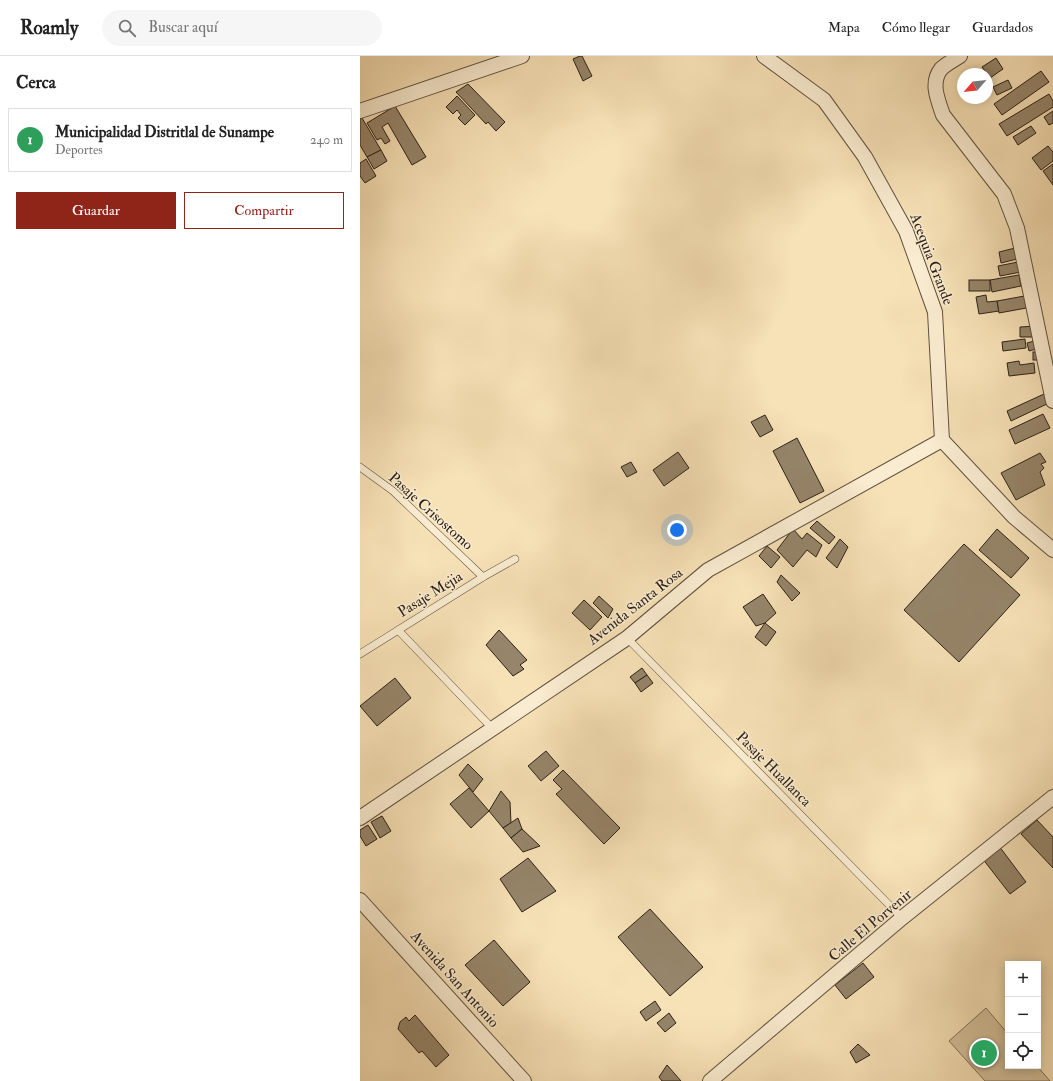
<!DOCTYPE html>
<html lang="es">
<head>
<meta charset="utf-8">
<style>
	:root { --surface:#fff; --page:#f6f6f6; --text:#222; --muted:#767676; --line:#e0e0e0; --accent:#8f2418 }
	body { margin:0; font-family:"IM FELL Double Pica",serif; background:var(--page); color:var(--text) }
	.controls { position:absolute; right:12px; bottom:12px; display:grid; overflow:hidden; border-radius:0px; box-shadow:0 2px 10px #0003 }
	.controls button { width:36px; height:36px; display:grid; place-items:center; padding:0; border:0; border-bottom:1px solid var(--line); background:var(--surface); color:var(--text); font:20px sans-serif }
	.compass { position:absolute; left:597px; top:12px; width:36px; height:36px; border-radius:50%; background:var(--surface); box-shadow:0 2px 10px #0003; rotate:242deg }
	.you { position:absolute; left:317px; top:474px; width:14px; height:14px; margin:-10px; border:3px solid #fff; border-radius:50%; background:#1a73e8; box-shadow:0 0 0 6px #1a73e833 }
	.badge { display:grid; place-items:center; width:26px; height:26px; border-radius:50%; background:var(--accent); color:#fff; font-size:13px; font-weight:700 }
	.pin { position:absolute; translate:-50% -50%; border:2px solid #fff; box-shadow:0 1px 4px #0006 }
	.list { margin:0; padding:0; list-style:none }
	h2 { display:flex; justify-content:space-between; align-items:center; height:52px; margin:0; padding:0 16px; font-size:17px }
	h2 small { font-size:13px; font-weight:400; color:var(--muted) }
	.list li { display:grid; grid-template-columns:26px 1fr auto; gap:12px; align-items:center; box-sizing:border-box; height:64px; margin:0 8px 8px; padding:0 8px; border:1px solid var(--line); border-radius:0px }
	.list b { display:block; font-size:15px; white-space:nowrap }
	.list p { margin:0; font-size:13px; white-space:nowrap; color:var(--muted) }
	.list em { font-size:13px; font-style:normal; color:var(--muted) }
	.actions { display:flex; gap:8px; padding:12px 16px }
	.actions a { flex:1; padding:9px 0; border:1px solid var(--accent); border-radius:0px; text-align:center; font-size:14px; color:var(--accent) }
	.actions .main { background:var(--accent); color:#fff }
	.icon { flex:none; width:22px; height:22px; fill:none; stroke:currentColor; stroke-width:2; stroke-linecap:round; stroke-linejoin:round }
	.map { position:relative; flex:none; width:693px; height:1025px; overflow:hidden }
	header { display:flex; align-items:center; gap:24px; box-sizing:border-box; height:56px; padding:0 20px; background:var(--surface); border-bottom:1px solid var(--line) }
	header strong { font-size:19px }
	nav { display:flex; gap:22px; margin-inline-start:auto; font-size:14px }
	.search { width:280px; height:36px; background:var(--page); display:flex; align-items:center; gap:10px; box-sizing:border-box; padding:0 14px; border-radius:22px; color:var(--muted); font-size:15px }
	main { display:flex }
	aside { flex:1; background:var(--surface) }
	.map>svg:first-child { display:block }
	.green { fill:#d4c09b; stroke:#80705a }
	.building { fill:#96856a; stroke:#2c2118 }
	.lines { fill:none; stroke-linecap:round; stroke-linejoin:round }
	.lane-casing { stroke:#5f5140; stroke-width:8 }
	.street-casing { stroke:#5f5140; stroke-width:16 }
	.lane { stroke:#faecd0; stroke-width:7 }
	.street { stroke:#faecd0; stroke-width:14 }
	.labels { text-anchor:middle; stroke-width:3; stroke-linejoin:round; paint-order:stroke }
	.street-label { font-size:15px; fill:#2c2118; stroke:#faecd0 }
</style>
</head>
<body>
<header>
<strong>Roamly</strong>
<div class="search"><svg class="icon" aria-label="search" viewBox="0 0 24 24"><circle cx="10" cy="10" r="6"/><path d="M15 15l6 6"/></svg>Buscar aquí</div>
<nav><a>Mapa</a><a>Cómo llegar</a><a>Guardados</a></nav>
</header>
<main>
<aside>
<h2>Cerca<small></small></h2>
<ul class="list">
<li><span class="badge" style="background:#2e9e5b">1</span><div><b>Municipalidad Distritlal de Sunampe</b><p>Deportes</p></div><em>240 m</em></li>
</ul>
<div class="actions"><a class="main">Guardar</a><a>Compartir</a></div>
</aside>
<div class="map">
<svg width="693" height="1025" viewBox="0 0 693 1025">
	<rect width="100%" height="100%" fill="#f7e1b6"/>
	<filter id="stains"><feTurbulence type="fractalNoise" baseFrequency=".005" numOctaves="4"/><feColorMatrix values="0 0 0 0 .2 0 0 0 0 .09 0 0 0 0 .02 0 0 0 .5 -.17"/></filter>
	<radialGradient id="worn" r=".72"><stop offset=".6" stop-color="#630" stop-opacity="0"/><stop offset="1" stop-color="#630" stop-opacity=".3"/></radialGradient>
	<path class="green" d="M626 952 648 978V1010H677L690 1025H625L589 985Z"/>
	<g class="building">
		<path d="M220 0H222L232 20 223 25 213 3Z"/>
		<path d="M636 2 643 13 630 22 622 11Z"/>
		<path d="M681 15 689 26 642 59 634 48Z"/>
		<path d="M648 24 652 32 637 39 633 31Z"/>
		<path d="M108 28 145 66 136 75 128 66 126 68 96 36Z"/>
		<path d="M689 38 693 45V51L647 80 639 68Z"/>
		<path d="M97 40 115 59 105 69 98 62 101 59 97 54 93 58 86 51Z"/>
		<path d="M35 50 66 101 52 109 28 67 22 71 30 85 25 88 21 82 17 84 7 67Z"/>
		<path d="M693 55V67L689 69 684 61Z"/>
		<path d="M2 62 21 94 7 101 0 89V63Z"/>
		<path d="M671 70 676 77 658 89 653 81Z"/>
		<path d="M688 90 693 96V105L681 114 672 102Z"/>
		<path d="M21 94 27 105 14 113 7 101Z"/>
		<path d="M6 103 16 120 5 127 0 120V107Z"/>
		<path d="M693 108V129L683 115Z"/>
		<path d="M655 192 657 203 641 207 639 196Z"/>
		<path d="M658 206 661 216 640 220 638 210Z"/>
		<path d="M659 219 661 230 632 236 630 224Z"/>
		<rect x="609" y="224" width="21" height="11"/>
		<path d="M626 239 627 246 637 245 639 255 619 258 616 241Z"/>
		<path d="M670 239 672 251 639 257 637 245Z"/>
		<path d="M676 270V281H660V271Z"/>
		<path d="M665 283 666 292 643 295 642 286Z"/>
		<path d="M678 284 680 292 669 295 667 287Z"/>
		<rect x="673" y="296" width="7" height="8"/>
		<path d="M659 305 660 309 674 307 675 317 649 320 647 307Z"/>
		<path d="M684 338 689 347 651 365 647 355Z"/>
		<path d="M683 358 690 372 655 388 649 374Z"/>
		<path d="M405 359 413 374 400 381 391 366Z"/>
		<path d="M437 382 464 435 440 447 413 395Z"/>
		<path d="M318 396 329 412 304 430 293 414Z"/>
		<path d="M680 397 686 406 681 408 684 412 680 416 685 429 656 444 641 417Z"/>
		<path d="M271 406 277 416 267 421 261 411Z"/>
		<path d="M457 465 475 481 469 488 450 472Z"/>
		<path d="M433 473 442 483 447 477 462 489 456 501 447 494 433 511 417 494Z"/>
		<path d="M637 473 669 502 651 522 619 494Z"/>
		<path d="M480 483 488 491 477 512 466 502Z"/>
		<path d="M604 488 660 539 599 606 544 554Z"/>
		<path d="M407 490 420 501 411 512 399 500Z"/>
		<path d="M421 519 440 537 432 545 417 526Z"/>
		<path d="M403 538 416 557 405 567 396 570 383 551Z"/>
		<path d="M239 540 253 553 248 562 233 547Z"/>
		<path d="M224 544 242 561 230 574 212 557Z"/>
		<path d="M405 567 416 576 406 590 395 581Z"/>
		<path d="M139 574 167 604 160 609 164 613 153 620 126 589Z"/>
		<path d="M282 612 287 619 275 627 270 621Z"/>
		<path d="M287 619 293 627 281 636 275 627Z"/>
		<path d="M35 622 51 642 17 670 0 650Z"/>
		<path d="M186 695 199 710 181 725 168 710Z"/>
		<path d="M108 708 123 723 113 736 99 719Z"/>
		<path d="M203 714 260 772 244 788 196 738 202 733 193 724Z"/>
		<path d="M109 732 129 755 111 772 90 748Z"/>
		<path d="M141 735 150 746 151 767 143 772 129 755Z"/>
		<path d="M22 760 31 775 20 782 11 766Z"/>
		<path d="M158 762 162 773 151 782 143 772Z"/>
		<path d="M677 764 693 781V812L661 778Z"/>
		<path d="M8 769 17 783 6 790 0 780V774Z"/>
		<path d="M162 773 180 790 163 796 151 782Z"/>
		<path d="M639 790 666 826 650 838 622 802Z"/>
		<path d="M168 802 196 835 162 856 140 823Z"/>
		<path d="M290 853 343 911 310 940 258 881Z"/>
		<path d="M134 884 170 926 143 950 105 909Z"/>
		<path d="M503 907 514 921 486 943 475 929Z"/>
		<path d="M295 945 301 954 286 965 280 956Z"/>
		<path d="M309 957 316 967 305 976 297 967Z"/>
		<path d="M55 959 89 999 76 1011 62 995 59 997 38 973 40 966 46 961 49 965Z"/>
		<path d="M498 988 510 999 496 1007 490 996Z"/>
		<path d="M307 1009 321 1025H302L299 1021Z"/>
	</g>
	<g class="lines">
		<g class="lane-casing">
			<g id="lane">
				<path d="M0 411 33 435 123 521"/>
				<path d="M38 574 133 673"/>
				<path d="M267 582 542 862"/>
				<path d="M0 598 123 521 155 503"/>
			</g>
		</g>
		<g class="street-casing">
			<g id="street">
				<path d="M404 0 464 44 505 101 546 175 575 256 582 384 654 461 693 494"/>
				<path d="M600 0C594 4 586 8 581 13 570 27 578 44 583 59L644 138 657 172 693 345"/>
				<path d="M0 55 162 0"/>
				<path d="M0 762 267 582 348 514 582 384"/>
				<path d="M0 844 164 1025"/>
				<path d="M350 1025 542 862 693 741"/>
			</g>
		</g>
		<use href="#lane" class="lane"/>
		<use href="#street" class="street"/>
	</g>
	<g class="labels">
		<g class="street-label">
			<text transform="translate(572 203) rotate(69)" y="5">Acequia Grande</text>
			<text transform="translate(71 455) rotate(42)" y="5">Pasaje Crisostomo</text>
			<text transform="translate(70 538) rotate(-32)" y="5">Pasaje Mejia</text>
			<text transform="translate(275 550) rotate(-38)" y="5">Avenida Santa Rosa</text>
			<text transform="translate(414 713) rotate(45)" y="5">Pasaje Huallanca</text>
			<text transform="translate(510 869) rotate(-40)" y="5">Calle El Porvenir</text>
			<text transform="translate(95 923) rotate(48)" y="5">Avenida San Antonio</text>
		</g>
	</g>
	<rect width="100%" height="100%" filter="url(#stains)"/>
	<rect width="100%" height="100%" fill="url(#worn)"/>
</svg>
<div class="controls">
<button>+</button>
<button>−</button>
<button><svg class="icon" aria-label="locate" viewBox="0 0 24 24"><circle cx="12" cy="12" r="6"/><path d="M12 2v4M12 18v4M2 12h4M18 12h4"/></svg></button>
</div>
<svg class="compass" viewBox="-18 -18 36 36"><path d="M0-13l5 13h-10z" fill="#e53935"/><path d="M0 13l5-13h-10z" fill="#767676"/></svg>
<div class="you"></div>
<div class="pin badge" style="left:624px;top:997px;background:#2e9e5b">1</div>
</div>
</main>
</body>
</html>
